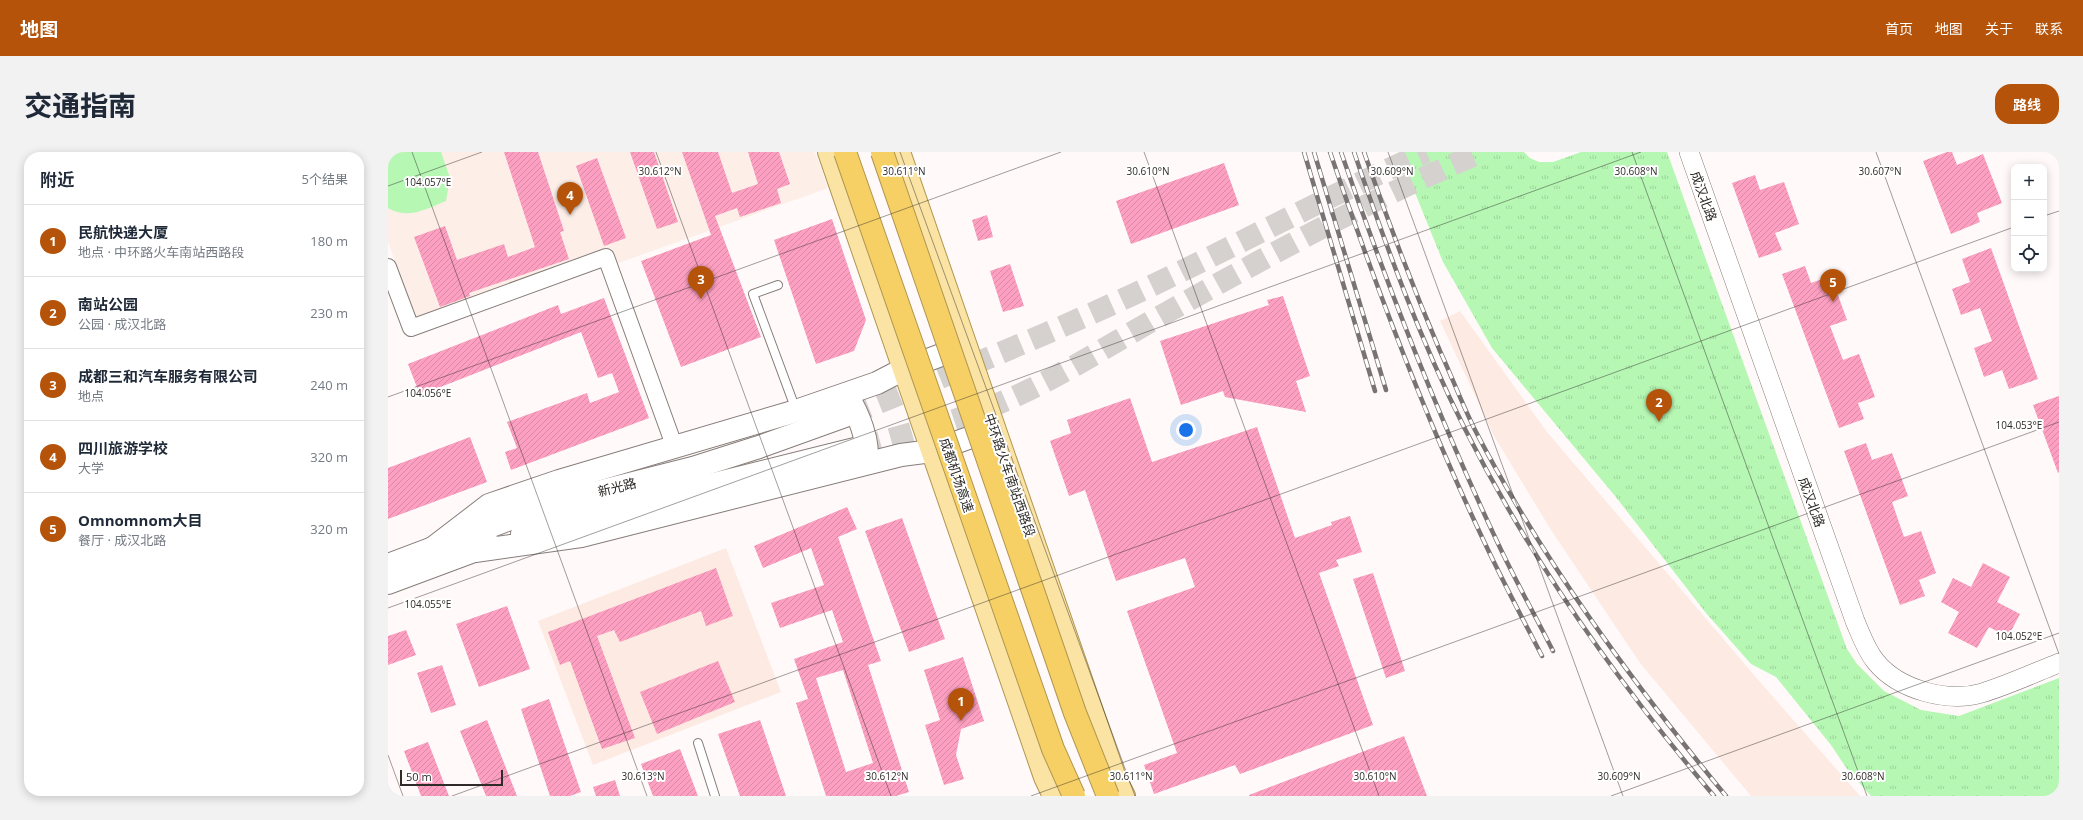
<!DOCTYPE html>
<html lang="zh">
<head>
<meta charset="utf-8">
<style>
	:root { --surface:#fff; --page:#f2f2f3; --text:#1f2937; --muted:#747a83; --line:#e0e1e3; --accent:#b45309 }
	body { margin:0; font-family:"Open Sans","Noto Sans SC",sans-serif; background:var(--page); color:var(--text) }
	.controls { position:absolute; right:12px; top:12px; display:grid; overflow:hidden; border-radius:8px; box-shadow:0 2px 10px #0003 }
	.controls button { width:36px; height:36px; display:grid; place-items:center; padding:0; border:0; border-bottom:1px solid var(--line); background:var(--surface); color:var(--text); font:20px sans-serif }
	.scale { position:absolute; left:12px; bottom:10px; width:103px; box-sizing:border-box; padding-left:4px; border:2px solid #2e2b29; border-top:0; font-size:11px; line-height:14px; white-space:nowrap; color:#2e2b29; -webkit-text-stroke:3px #fff; paint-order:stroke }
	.you { position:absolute; left:798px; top:278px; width:14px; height:14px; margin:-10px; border:3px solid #fff; border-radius:50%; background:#1a73e8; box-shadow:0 0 0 6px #1a73e833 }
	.badge { display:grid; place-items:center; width:26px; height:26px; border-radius:50%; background:var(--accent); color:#fff; font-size:13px; font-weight:700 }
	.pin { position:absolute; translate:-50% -33px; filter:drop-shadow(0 1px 2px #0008) }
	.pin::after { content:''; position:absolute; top:21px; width:14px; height:12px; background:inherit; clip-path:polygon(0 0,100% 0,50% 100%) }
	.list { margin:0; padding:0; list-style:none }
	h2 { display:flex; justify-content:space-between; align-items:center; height:52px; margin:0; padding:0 16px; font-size:17px }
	h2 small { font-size:13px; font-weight:400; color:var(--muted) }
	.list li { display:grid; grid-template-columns:26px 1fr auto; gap:12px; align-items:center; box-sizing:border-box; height:72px; padding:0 16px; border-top:1px solid var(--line) }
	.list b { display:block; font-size:15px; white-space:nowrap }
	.list p { margin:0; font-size:13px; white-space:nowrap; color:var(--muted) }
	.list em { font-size:13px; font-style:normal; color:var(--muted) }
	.icon { flex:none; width:22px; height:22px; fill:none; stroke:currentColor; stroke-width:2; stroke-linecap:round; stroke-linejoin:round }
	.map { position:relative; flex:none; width:1671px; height:644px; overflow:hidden; border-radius:16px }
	header { display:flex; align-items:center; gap:24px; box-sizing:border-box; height:56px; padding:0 20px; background:var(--accent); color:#fff }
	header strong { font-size:19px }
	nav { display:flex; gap:22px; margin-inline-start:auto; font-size:14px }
	.intro { display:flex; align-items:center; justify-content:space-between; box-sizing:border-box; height:96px; padding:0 24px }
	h1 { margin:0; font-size:28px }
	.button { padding:10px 18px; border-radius:16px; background:var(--accent); color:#fff; font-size:14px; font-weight:700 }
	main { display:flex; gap:24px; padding:0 24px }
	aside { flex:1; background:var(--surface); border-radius:16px; box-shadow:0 2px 10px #0003 }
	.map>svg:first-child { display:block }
	.built { fill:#fdeae2 }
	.education { fill:#fdeee8 }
	.grass { fill:#b6f7b4 }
	.park { fill:url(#park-tufts) }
	.building { fill:url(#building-hatch); fill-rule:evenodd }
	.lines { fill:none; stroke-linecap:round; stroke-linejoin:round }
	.secondary-tunnel { stroke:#d5d1cf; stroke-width:22; stroke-dasharray:22 11; stroke-linecap:butt }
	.service-casing { stroke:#867d79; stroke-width:10 }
	.minor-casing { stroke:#867d79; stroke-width:18 }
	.tertiary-casing { stroke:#867d79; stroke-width:20 }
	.secondary-casing { stroke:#867d79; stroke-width:24 }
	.primary-casing { stroke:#b09650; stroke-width:24 }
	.service { stroke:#fff; stroke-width:8 }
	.minor { stroke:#fff; stroke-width:16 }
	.tertiary { stroke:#fff; stroke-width:19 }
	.secondary { stroke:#fff; stroke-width:22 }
	.primary { stroke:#fae3a3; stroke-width:22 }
	.rail-casing { stroke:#787473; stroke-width:4.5 }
	.rail { stroke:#fff; stroke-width:3; stroke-dasharray:9; stroke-linecap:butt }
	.motorway-bridge-casing { stroke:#b09650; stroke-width:24; stroke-linecap:butt }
	.motorway-bridge { stroke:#f6d065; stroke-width:22 }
	.ticks { fill:none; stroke:#2e2b29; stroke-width:1; stroke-opacity:0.45 }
	.labels { text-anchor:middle; stroke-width:4; stroke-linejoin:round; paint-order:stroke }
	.street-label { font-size:13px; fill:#2e2b29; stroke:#fff }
	.ticks-label { font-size:10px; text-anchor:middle; fill:#2e2b29; stroke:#fff; stroke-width:4; stroke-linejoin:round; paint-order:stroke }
</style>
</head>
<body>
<header>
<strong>地图</strong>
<nav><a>首页</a><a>地图</a><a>关于</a><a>联系</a></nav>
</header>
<div class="intro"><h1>交通指南</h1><a class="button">路线</a></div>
<main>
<aside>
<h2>附近<small>5个结果</small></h2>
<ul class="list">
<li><span class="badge">1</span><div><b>民航快递大厦</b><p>地点 · 中环路火车南站西路段</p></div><em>180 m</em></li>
<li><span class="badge">2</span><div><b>南站公园</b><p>公园 · 成汉北路</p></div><em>230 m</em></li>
<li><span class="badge">3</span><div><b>成都三和汽车服务有限公司</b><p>地点</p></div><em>240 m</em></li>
<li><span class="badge">4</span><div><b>四川旅游学校</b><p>大学</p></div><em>320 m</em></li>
<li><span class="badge">5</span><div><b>Omnomnom大目</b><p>餐厅 · 成汉北路</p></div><em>320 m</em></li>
</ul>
</aside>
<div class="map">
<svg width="1671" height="644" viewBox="0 0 1671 644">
	<defs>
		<pattern id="park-tufts" width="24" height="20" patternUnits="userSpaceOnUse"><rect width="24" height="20" fill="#b6f7b4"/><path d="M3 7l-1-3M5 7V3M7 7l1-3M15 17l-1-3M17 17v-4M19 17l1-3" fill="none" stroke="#9dd49b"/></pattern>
		<pattern id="building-hatch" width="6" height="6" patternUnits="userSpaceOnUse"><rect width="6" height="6" fill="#fc9fc0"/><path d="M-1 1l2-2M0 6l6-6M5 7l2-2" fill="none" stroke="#d889a5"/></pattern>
	</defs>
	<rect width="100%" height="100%" fill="#fffaf9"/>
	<g class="built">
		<path d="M1072 159 1159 280 1366 523 1472 644H1363L1252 511 1163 378 1106 284 1052 169Z"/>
		<path d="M338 396 393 540 205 613 150 469Z"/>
	</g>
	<path class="education" d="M0 0H427L440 36 228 112 223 96 28 166 0 90Z"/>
	<path class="grass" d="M0 0H53L62 26 58 49C38 57 20 68 0 56Z"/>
	<path class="park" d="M1017 0H1136L1142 6 1151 10H1165L1193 0H1279L1459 497 1469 512 1496 539 1533 558 1571 564 1671 526V644H1483L1459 617 1443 593 1388 525 1363 512 1318 461 1227 344 1104 196 1055 110 1017 16Z"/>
	<g class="building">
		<path d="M116 0H150L176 79 172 80 181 107 81 141 82 144 52 155 26 85 57 74 69 108 116 92 120 105 147 95Z"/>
		<path d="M242 0H266L290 70 269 77Z"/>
		<path d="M294 0H330L344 41 370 32 360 0H391L402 32 389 37 393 51 352 65 349 56 327 64 373 185 293 215 253 109 323 83Z"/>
		<path d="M1559 0H1564L1569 13 1595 2 1614 51 1589 61 1592 70 1563 82 1535 9Z"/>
		<path d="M209 6 238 86 216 94 188 14Z"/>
		<path d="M836 11 851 53 743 92 728 49Z"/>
		<path d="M1367 23 1372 38 1396 30 1411 72 1387 81 1394 98 1371 106 1344 31Z"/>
		<path d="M599 63 605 85 590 89 584 68Z"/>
		<path d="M444 67 478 168 466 199 428 212 386 88Z"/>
		<path d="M1603 96 1650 227 1621 237 1614 218 1596 225 1586 196 1604 189 1592 156 1573 163 1564 137 1582 130 1574 107Z"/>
		<path d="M622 112 636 154 615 160 602 119Z"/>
		<path d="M1417 114 1423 131 1443 124 1459 168 1442 174 1455 208 1471 202 1487 245 1470 251 1476 267 1451 276 1394 122Z"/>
		<path d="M895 144 922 224 908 229 918 260 837 245 835 239 793 253 772 189 881 153 879 148Z"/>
		<path d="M216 146 261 266 123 318 117 300 129 296 119 270 199 241 202 251 231 240 224 221 210 226 193 180 32 243 20 212 170 153 173 162Z"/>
		<path d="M1671 244V320L1670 321 1645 253Z"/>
		<path d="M742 246 764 310 869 275 907 386 944 373 943 370 962 364 974 400 948 408 951 414 931 421 985 573 852 622 847 613 766 642 756 613 789 601 739 459 807 435 797 406 728 429 697 338 681 344 662 289 683 281 679 268Z"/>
		<path d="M82 285 99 330 0 367V316Z"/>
		<path d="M1478 291 1484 308 1504 301 1520 344 1504 350 1516 385 1533 379 1548 421 1531 428 1537 444 1512 453 1456 299Z"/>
		<path d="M459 355 469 377 450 385 493 509 480 513 521 640 508 644H438L408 551 420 547 406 507 455 490 444 458 392 476 383 451 436 433 423 396 375 416 366 394ZM455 518 485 611 458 620 428 526Z"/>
		<path d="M514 366 557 487 521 500 477 379Z"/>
		<path d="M1595 411 1622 425 1609 450 1632 462 1620 485 1601 475 1589 496 1560 481 1571 460 1553 450 1565 426 1583 435Z"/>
		<path d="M328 416 345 464 318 474 313 459 232 490 226 478 209 484 247 586 214 597 182 509 172 513 160 480Z"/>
		<path d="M985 421 1017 519 998 526 965 427Z"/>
		<path d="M119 454 142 517 91 535 68 472Z"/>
		<path d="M18 478 28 503 0 513V484Z"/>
		<path d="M575 505 596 569 573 577 568 603 576 627 556 633 537 573 552 568 536 518Z"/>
		<path d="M330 509 347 550 269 582 252 540Z"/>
		<path d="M54 513 68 553 43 561 29 521Z"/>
		<path d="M161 547 193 640 182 644H162L133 557Z"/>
		<path d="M99 568 129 644H98L72 579Z"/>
		<path d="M372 568 398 644H352L330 582Z"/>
		<path d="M1016 584 1039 644H861V643Z"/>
		<path d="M40 590 61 644H33L16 599Z"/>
		<path d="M292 597 310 644H265L253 612Z"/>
		<path d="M227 628 232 644H208L205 635Z"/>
	</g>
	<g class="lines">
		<g class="secondary-tunnel">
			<path d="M460 263C555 225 649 187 742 144 842 97 938 45 1038 0"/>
			<path d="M471 296C517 283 563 271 607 253 667 229 722 192 778 161 881 103 985 46 1094 0"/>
		</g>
		<g class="service-casing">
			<g id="service">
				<path d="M390 133 365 142 408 258"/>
				<path d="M310 591 327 644"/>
			</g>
		</g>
		<g class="minor-casing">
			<path id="minor" d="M0 115 23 176 218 105 287 296"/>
		</g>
		<g class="tertiary-casing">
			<path id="tertiary" d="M1301 0 1467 469C1473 483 1478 498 1488 510 1511 538 1560 551 1594 541 1620 533 1646 521 1671 511"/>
		</g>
		<g class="secondary-casing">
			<g id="secondary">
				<path d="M460 245C470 261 482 290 478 309"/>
				<path d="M134 382 157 374 471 296"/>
				<path d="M45 396 101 353 171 329 408 259 489 231 516 217 577 194"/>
				<path d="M87 399 193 384 513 303 544 299 606 277"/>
				<path d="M0 413 159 353 305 316 371 295 460 263"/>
				<path d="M0 431 102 393"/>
			</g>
		</g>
		<g class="primary-casing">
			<g id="primary">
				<path d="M441 0 657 625 666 644"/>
				<path d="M511 0 728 629 736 644"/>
			</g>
		</g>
		<use href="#service" class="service"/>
		<use href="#minor" class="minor"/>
		<use href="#tertiary" class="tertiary"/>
		<use href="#secondary" class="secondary"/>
		<use href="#primary" class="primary"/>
		<g class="rail-casing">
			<g id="rail">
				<path d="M916 0 987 239"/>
				<path d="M926 0 998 238"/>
				<path d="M942 0C986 130 1034 258 1093 383 1112 424 1133 464 1154 504"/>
				<path d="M953 0C1000 136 1053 272 1115 402 1131 435 1149 467 1165 499"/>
				<path d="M966 0C998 94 1032 188 1077 277 1144 410 1230 531 1326 644"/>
				<path d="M976 0C999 67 1024 133 1052 199 1064 225 1074 252 1087 278 1155 409 1244 530 1338 644"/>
			</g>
		</g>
		<use href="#rail" class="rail"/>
		<g class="motorway-bridge-casing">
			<g id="motorway-bridge">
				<path d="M457 0 665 597 686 644"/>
				<path d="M494 0 687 561 720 644"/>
			</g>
		</g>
		<use href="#motorway-bridge" class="motorway-bridge"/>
	</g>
	<path class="ticks" d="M24 0 259 644M268 0 503 644M512 0 747 644M756 0 991 644M1000 0 1235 644M1244 0 1479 644M1488 0 1671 502M0 34 94 0M1656 64 1671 59M0 245 673 0M0 456 1253 0M0 603 15 644M64 644 1626 75M643 644 1671 270M1223 644 1671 481"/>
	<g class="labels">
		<g class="street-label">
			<text transform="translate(1316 44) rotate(70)" y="5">成汉北路</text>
			<text transform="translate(569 323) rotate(71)" y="5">成都机场高速</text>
			<text transform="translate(622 323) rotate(71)" y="5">中环路火车南站西路段</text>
			<text transform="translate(229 335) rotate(-14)" y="5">新光路</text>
			<text transform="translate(1424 350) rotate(70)" y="5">成汉北路</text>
		</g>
	</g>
	<g class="ticks-label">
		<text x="272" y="23">30.612°N</text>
		<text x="760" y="23">30.610°N</text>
		<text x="1004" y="23">30.609°N</text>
		<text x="1248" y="23">30.608°N</text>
		<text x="516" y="23">30.611°N</text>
		<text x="1492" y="23">30.607°N</text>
		<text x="40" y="34">104.057°E</text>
		<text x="40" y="245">104.056°E</text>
		<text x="1631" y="277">104.053°E</text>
		<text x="40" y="456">104.055°E</text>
		<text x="1631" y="488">104.052°E</text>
		<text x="255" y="628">30.613°N</text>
		<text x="499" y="628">30.612°N</text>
		<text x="743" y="628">30.611°N</text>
		<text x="987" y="628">30.610°N</text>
		<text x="1231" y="628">30.609°N</text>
		<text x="1475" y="628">30.608°N</text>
	</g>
</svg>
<div class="controls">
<button>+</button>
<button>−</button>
<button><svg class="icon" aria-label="locate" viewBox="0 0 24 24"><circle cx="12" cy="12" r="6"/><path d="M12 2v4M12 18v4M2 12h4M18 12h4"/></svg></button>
</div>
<div class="scale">50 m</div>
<div class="you"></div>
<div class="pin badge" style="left:573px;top:569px">1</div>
<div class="pin badge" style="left:1271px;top:270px">2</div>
<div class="pin badge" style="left:313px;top:147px">3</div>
<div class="pin badge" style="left:182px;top:63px">4</div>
<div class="pin badge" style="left:1445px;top:150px">5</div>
</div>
</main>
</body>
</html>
